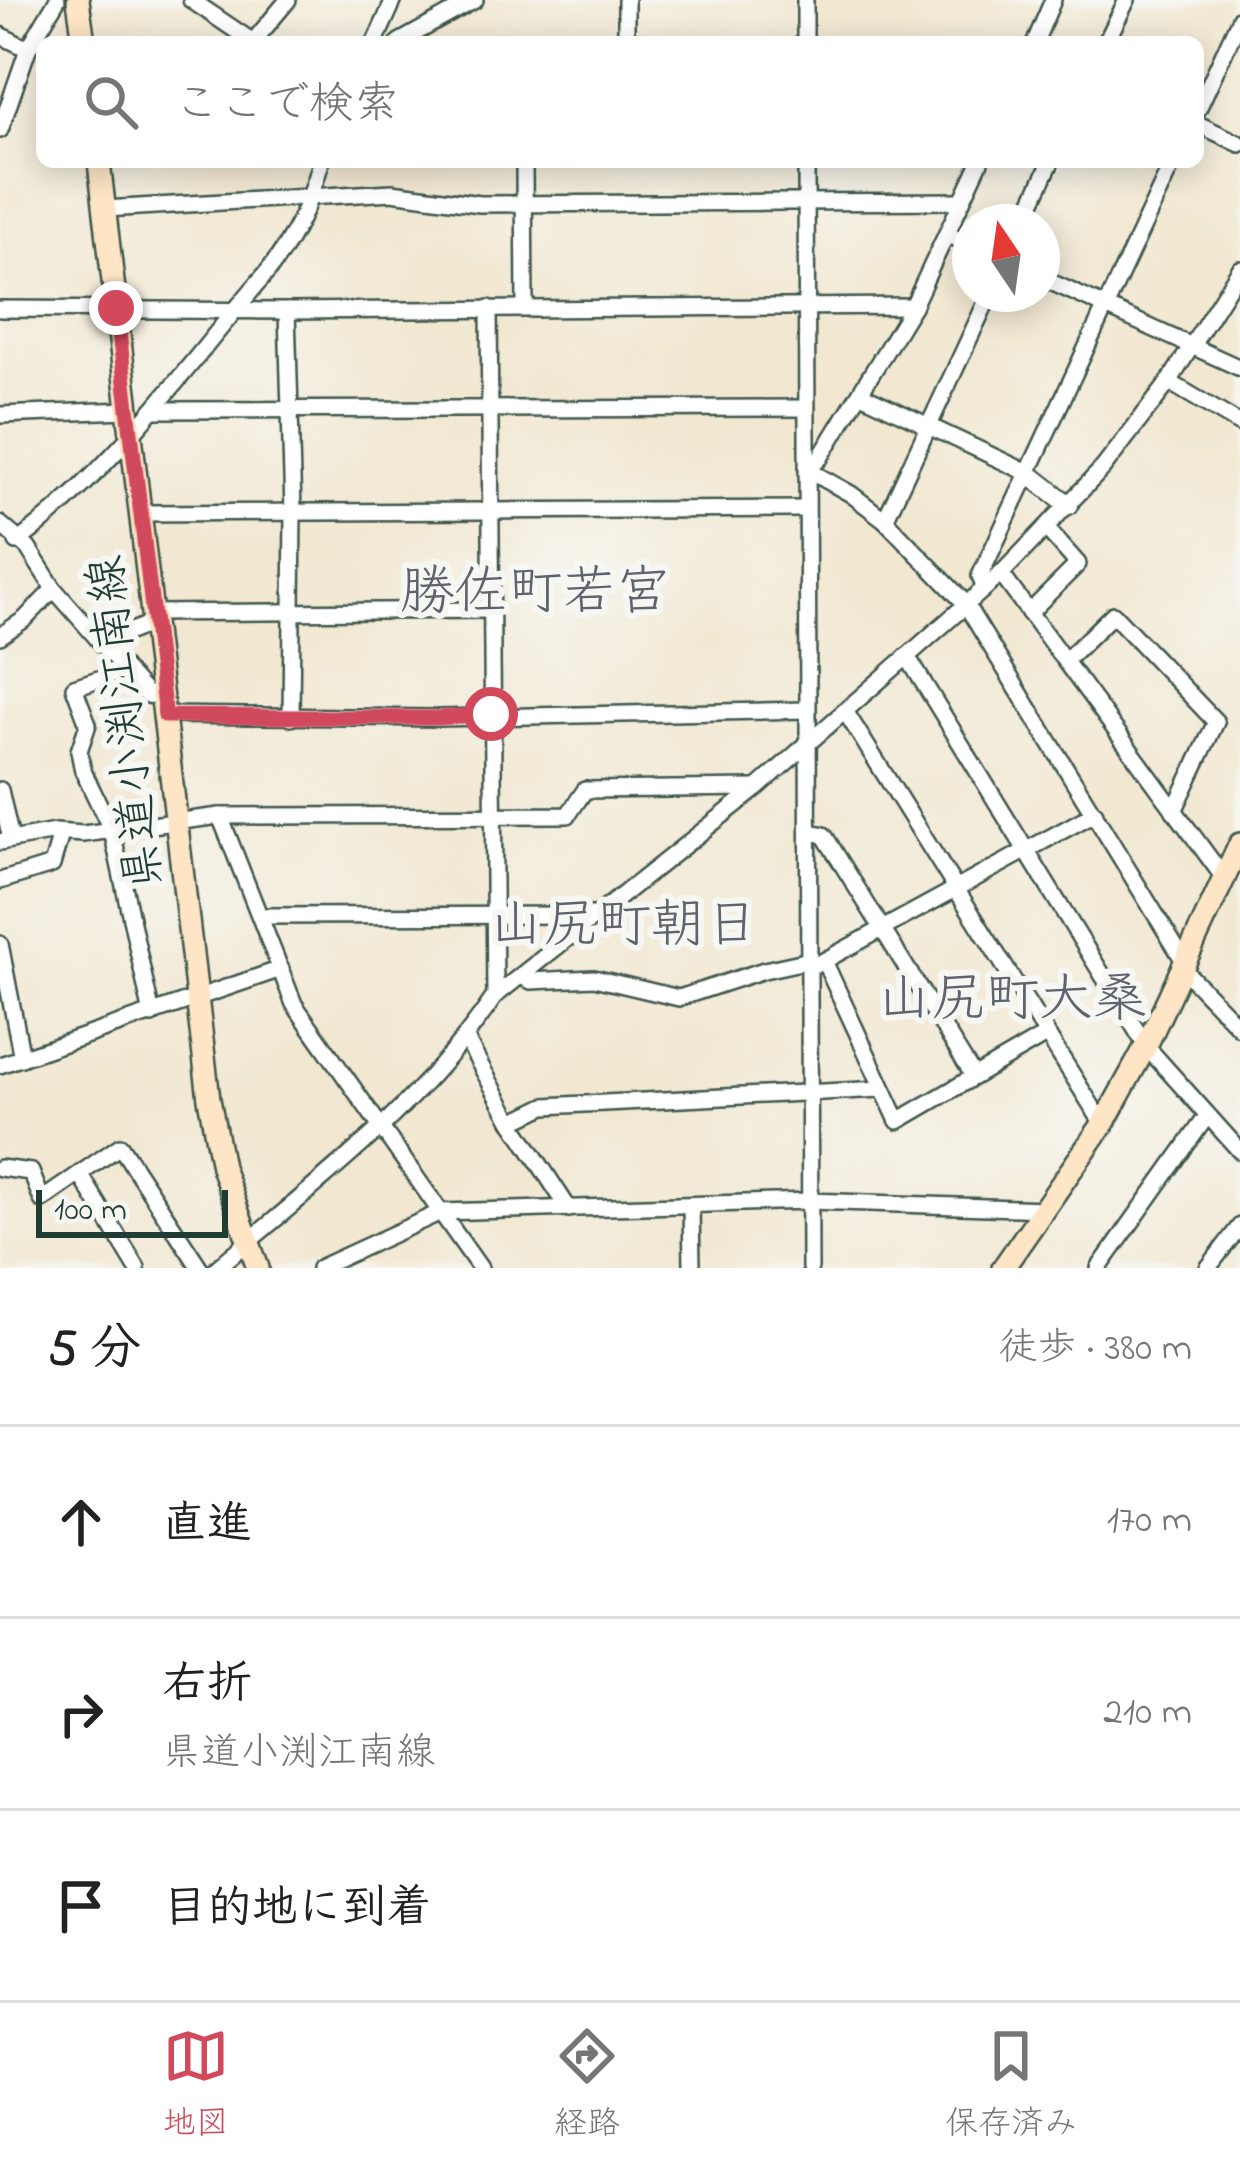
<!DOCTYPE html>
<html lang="ja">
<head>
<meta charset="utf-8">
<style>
	:root { --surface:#fff; --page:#f2f2f2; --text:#222; --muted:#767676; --line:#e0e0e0; --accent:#d1495b }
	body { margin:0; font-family:"Indie Flower","Klee One",sans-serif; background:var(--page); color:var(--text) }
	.compass { position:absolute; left:952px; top:204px; width:108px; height:108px; border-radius:50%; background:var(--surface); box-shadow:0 6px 30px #0003; rotate:347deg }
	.scale { position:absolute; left:36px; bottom:30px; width:192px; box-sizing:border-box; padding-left:12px; border:6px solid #1f3d34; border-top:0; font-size:33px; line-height:42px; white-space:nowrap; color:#1f3d34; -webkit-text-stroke:9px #f6f6f2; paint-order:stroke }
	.stop { position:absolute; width:36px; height:36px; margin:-27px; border:9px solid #d1495b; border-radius:50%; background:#fff }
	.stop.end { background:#d1495b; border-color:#fff; box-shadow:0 3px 12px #0008 }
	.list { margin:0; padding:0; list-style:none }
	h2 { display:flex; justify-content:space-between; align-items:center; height:156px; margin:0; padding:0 48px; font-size:51px }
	h2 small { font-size:39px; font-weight:400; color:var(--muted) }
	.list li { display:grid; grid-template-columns:78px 1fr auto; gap:36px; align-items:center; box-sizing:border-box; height:192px; padding:0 48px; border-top:3px solid var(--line) }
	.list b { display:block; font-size:45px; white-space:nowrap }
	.list p { margin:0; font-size:39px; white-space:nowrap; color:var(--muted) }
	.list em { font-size:39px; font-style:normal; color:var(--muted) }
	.icon { flex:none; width:66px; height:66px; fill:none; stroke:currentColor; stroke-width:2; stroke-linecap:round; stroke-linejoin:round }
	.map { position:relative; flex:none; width:1240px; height:1268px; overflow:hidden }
	.search { position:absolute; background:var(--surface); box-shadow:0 6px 30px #0003; left:36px; right:36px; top:36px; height:132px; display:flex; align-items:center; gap:30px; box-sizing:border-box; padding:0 42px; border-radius:18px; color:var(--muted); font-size:45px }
	.sheet { height:732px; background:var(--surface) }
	nav { display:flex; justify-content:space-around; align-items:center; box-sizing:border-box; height:168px; border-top:3px solid var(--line); background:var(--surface); font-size:33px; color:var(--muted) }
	nav a { display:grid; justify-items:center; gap:6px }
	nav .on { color:var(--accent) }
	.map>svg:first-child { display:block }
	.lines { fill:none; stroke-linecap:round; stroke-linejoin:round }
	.minor-casing { stroke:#3f574c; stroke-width:20 }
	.tertiary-casing { stroke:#3f574c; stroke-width:22 }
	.secondary-casing { stroke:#3f574c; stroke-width:26 }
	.minor { stroke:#fff; stroke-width:15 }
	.tertiary { stroke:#fff; stroke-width:18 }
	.secondary { stroke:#fde5c5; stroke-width:21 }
	.route { stroke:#d1495b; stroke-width:15 }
	.labels { text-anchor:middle; stroke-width:12; stroke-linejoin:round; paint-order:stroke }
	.street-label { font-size:48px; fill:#1f3d34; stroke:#f6f6f2 }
	.quarter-label { font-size:54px; fill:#5e636e; stroke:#f6f6f2 }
</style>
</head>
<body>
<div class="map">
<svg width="1240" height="1268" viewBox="0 0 1240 1268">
	<rect width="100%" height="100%" fill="#f6f6f2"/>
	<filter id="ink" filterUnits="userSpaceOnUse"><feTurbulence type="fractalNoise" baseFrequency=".00833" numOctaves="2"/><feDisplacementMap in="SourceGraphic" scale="24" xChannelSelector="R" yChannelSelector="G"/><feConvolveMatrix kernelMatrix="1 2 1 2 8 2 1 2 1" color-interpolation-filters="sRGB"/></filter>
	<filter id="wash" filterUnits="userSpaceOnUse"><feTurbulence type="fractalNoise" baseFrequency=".004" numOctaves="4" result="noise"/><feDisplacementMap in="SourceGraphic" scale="48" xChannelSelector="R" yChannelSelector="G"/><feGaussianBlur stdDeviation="2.7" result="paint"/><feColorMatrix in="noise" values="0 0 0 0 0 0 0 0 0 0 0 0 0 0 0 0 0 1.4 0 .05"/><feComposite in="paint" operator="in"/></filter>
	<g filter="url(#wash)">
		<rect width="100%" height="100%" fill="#f2e8d2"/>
	</g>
	<g filter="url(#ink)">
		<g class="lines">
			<g class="minor-casing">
				<g id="minor">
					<path d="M191 0 253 42"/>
					<path d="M626 0V42"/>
					<path d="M805 0V42"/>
					<path d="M0 35 28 49"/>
					<path d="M253 42 288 0"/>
					<path d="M375 42 394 0"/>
					<path d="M399 42 475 0"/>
					<path d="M1035 42 1053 0"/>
					<path d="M1106 42 1127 0"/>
					<path d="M1198 109 1240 18"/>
					<path d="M1198 124 1240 144"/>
					<path d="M0 130 28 49 57 0"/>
					<path d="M524 162 525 308"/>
					<path d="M806 162 810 1268"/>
					<path d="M105 209 392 192 480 204 962 201"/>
					<path d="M1023 222 1051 162"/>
					<path d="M947 234 970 245"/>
					<path d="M1042 278 1240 368"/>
					<path d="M489 308 495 996"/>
					<path d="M0 309 287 311 913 306"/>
					<path d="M287 311 293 511 291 718"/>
					<path d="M1169 382 1240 424"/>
					<path d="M861 394 1028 473"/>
					<path d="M153 410 806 408"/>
					<path d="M0 415 127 410"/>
					<path d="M808 470 851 494 885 520 964 602 1184 961"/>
					<path d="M808 470 820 458 913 306 980 162"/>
					<path d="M140 513 806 509"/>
					<path d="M885 520 990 294"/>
					<path d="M0 524 28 548 54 589 147 695 163 697"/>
					<path d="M17 542C117 468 189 362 269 270 295 236 310 203 321 162"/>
					<path d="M1001 574 1224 878"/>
					<path d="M984 587 980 576 1173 162"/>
					<path d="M152 613 490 610"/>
					<path d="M1029 613 1078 564 1047 529"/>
					<path d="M0 636 25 619 54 589"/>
					<path d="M102 643 154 622"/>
					<path d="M907 656 1146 1046 1240 1151"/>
					<path d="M1066 660 1113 614 1216 722 1174 811"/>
					<path d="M122 666 114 674 74 687 88 724 79 751 83 771 112 831 152 1015"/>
					<path d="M845 711 1103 1124"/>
					<path d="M165 715 438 718 807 710"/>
					<path d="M0 790 11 839"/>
					<path d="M220 816 294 1004 480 1268"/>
					<path d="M811 832 824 835 973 1075"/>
					<path d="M0 842 55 832 83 834 220 816 568 815 585 790 757 788"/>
					<path d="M0 881 52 865 61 834"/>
					<path d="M261 916 601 915"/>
					<path d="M0 944 22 1058"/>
					<path d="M824 961 898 1121 1044 1036"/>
					<path d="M818 964 1095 813"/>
					<path d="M1182 968 1240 1028"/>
					<path d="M521 976 531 981 594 978 679 998 764 970 810 960"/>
					<path d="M466 1039 512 1122 569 1209"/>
					<path d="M0 1065 281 969"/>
					<path d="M512 1122 545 1106 882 1089"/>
					<path d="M0 1168 31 1172 42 1200 120 1146 200 1268"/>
					<path d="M80 1174 137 1268"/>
					<path d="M691 1205 692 1268"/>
					<path d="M217 1268C315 1185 423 1103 495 996L757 788 1001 574 1103 468 1169 382 1240 269"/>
					<path d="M319 1268 441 1212 810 1201 1045 1209"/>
					<path d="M1099 1268 1207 1116"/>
					<path d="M1208 1268 1240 1226"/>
				</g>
			</g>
			<g class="tertiary-casing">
				<path id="tertiary" d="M1028 473 1069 505"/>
			</g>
			<g class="secondary-casing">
				<g id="secondary">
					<path d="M78 0 84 42"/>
					<path d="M99 162 209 1099 222 1167 258 1268"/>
					<path d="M1003 1268 1103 1124 1146 1046 1240 844"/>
				</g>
			</g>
			<use href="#minor" class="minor"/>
			<use href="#tertiary" class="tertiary"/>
			<use href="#secondary" class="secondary"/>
		</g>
	</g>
	<g class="lines" filter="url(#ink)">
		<path class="route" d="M116 308 165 716 438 718 491 714"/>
	</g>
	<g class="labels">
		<g class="street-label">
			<text transform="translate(123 723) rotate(-97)" y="17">県道小渕江南線</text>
		</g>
		<g class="quarter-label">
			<text x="535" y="608">勝佐町若宮</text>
			<text x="624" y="941">山尻町朝日</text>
			<text x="1012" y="1015">山尻町大桑</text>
		</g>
	</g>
</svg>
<svg class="compass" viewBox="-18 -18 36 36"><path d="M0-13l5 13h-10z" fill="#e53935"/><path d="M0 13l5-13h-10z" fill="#767676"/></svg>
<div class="scale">100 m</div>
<div class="stop" style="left:491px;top:714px"></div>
<div class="stop end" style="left:116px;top:308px"></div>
<div class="search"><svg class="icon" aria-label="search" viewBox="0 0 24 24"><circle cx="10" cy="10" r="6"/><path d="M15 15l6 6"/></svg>ここで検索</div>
</div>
<section class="sheet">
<h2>5 分<small>徒歩 · 380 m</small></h2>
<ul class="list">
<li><svg class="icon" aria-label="ahead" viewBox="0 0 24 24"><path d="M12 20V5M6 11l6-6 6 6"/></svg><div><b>直進</b></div><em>170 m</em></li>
<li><svg class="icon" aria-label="right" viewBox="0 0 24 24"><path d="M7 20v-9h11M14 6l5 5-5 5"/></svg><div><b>右折</b><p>県道小渕江南線</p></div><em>210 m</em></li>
<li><svg class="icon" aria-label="arrive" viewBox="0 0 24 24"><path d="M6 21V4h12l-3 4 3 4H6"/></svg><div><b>目的地に到着</b></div></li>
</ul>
</section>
<nav>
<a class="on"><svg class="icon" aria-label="map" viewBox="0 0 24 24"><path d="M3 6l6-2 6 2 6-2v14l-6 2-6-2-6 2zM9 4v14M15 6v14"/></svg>地図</a>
<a><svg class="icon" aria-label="directions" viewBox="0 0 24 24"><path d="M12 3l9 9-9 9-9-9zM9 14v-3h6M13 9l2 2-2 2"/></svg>経路</a>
<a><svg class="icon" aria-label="saved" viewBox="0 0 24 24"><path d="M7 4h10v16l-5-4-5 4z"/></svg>保存済み</a>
</nav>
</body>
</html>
